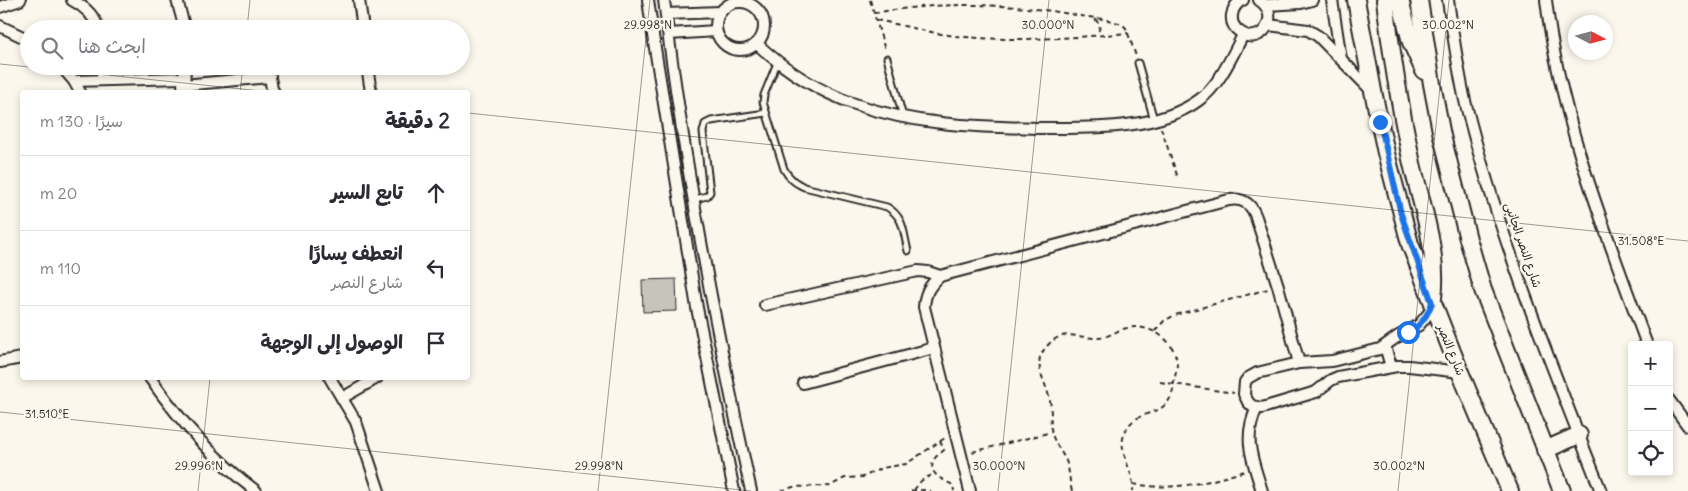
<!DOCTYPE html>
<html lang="ar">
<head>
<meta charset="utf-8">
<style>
	:root { --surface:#fff; --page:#f7f7f7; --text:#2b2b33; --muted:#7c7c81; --line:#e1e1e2 }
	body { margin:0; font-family:Delius,"Playpen Sans Arabic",sans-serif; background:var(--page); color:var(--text); direction:rtl }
	.controls { position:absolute; right:15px; bottom:15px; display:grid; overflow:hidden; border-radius:5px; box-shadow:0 2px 8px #0003 }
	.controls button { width:45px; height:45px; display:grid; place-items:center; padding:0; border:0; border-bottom:1px solid var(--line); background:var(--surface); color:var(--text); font:25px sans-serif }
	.compass { position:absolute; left:1568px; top:15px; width:45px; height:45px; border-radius:50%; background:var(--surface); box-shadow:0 2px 8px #0003; rotate:96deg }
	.stop { position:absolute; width:15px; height:15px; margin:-11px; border:4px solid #1a73e8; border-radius:50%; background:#fff }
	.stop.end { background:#1a73e8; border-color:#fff; box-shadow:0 1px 5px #0008 }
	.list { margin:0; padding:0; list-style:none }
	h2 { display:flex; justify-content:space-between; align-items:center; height:65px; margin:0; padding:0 20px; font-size:21px }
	h2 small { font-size:16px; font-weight:400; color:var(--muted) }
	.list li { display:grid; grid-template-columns:32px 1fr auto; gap:15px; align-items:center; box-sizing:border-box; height:75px; padding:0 20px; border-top:1px solid var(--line) }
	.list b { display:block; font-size:19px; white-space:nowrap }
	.list p { margin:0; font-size:16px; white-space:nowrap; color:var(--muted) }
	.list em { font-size:16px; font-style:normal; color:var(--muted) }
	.icon { flex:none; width:28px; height:28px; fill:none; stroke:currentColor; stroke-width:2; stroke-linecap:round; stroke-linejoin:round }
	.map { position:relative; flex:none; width:1688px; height:491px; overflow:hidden; direction:ltr }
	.search { position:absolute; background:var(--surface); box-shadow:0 2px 8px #0003; left:20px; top:20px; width:450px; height:55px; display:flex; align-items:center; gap:12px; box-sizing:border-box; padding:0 18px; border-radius:28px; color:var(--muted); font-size:19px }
	.panel { position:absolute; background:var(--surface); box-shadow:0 2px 8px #0003; left:20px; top:90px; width:450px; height:290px; border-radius:5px; direction:rtl }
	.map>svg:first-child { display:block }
	.building { fill:#c7c4bc; stroke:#2b2b2b }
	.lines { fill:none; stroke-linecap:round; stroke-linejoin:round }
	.service-casing { stroke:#2b2b2b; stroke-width:9 }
	.minor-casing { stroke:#2b2b2b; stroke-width:14 }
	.primary-casing { stroke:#2b2b2b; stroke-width:20 }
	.path { stroke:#2b2b2b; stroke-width:2; stroke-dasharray:5 4; stroke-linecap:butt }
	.service { stroke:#fbf7ec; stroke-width:5 }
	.minor { stroke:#fbf7ec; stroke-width:10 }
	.primary { stroke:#fbf7ec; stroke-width:16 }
	.route { stroke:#1a73e8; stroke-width:6 }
	.ticks { fill:none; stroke:#2b2b2b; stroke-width:1; stroke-opacity:0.45 }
	.labels { text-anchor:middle; stroke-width:5; stroke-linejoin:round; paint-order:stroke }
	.street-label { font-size:12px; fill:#2b2b2b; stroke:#fbf7ec }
	.ticks-label { font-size:12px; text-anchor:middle; fill:#2b2b2b; stroke:#fbf7ec; stroke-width:5; stroke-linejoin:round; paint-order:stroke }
</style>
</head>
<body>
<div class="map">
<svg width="1688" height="491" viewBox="0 0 1688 491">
	<rect width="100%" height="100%" fill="#fbf7ec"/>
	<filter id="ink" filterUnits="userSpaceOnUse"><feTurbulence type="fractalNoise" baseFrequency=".02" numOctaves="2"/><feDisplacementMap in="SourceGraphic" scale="10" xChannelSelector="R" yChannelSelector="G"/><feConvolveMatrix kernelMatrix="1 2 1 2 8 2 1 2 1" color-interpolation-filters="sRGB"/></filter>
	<g filter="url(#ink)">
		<path class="building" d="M676 279 677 311 643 312 642 280Z"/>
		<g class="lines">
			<g class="service-casing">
				<g id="service">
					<path d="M887 58 903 117"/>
					<path d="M777 63 764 95 763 102 784 169C789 178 794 182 804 187L887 207C905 218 903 232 908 251"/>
					<path d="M1138 63 1154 120"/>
					<path d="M695 199 707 196 710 192 703 132 705 124 711 121 766 113"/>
				</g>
			</g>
			<g class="minor-casing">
				<g id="minor">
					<path d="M72 0C84 6 94 16 99 29"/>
					<path d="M177 0 185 29"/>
					<path d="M359 0 363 29"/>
					<path d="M648 0 654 42 697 308 734 491"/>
					<path d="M664 0C684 165 716 329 751 491"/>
					<path d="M1243 0C1236 3 1233 8 1232 15 1231 22 1234 28 1240 32 1260 48 1283 16 1259 0"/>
					<path d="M1332 0 1341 59"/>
					<path d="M1448 0C1453 35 1458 71 1466 105 1499 237 1551 365 1601 491"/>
					<path d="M1546 0C1560 119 1606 233 1647 345"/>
					<circle cx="740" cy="26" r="24"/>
					<path d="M1266 5 1301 3 1312 0"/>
					<path d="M0 7 20 0"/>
					<path d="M666 14 720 12"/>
					<path d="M1268 25 1308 30 1318 36 1372 91"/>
					<path d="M0 26 29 40"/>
					<path d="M669 34 716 31"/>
					<path d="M756 43C785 70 817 91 855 104 914 125 976 127 1038 128 1088 128 1157 131 1199 100 1219 86 1232 56 1243 35"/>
					<path d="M61 66 74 81 80 92"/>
					<path d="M268 66 272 89 274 92"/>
					<path d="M367 66 371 92"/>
					<path d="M101 80 104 66"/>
					<path d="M74 81 183 78"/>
					<path d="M183 85 270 77"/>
					<path d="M184 92 185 66"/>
					<path d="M1432 303 1429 313 1419 325 1397 337 1380 349 1332 361 1299 363 1257 373 1248 378 1245 382 1244 394 1248 402 1252 406 1262 408 1316 392 1331 380 1338 377 1397 366H1409L1460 372"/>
					<path d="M765 305 918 271 928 272 940 276"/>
					<path d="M1385 346 1391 367"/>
					<path d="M0 362 22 358"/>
					<path d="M150 378C180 421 214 460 256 491"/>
					<path d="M330 378 356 422 379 491"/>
					<path d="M803 383 934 348"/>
					<path d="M342 398 377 378"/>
					<path d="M1669 400 1688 426"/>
					<path d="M1257 408C1242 438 1253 461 1262 491"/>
					<path d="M970 491 924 307C925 293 929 286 940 276L1229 200C1243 198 1251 203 1256 217L1278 286 1299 363"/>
				</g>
			</g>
			<g class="primary-casing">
				<g id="primary">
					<path d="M1356 0 1373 91 1386 153 1410 244 1460 372 1510 491"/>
					<path d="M1385 0C1391 53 1400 106 1411 159 1421 205 1439 250 1433 298"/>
					<path d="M1400 0 1411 42 1424 71"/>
					<path d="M1419 0 1432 84 1442 136 1468 239 1483 290 1562 491"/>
					<path d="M1545 450 1579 435"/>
				</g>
			</g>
			<g class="path">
				<path d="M870 0 885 50"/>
				<path d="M874 13C942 1 1014 3 1081 16 1095 18 1111 19 1123 25L1126 28 1136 56"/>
				<path d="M1095 19 1100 25 1099 30 1096 34"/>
				<path d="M876 20C903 25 929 33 955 36 1012 42 1071 38 1128 33"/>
				<path d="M1161 128 1178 178"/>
				<path d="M1155 331 1164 321 1175 315 1268 289"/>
				<path d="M1160 382 1234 393"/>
				<path d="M940 441 944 450C941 453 937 455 935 458 925 474 944 480 953 485L954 491"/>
				<path d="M972 452 1052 432"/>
				<path d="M1133 484C1175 491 1206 483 1245 471"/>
				<path d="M914 490 921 481 935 473"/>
				<path d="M781 491 793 487 830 486 845 478 863 477 882 468 906 464 945 438"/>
				<path d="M911 491 924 490 931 491"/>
				<path d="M1072 491C1069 481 1070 471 1066 461 1062 452 1055 444 1052 434 1049 422 1053 409 1049 397 1046 383 1037 372 1040 357 1042 352 1045 348 1049 344 1064 328 1080 339 1099 338 1109 337 1117 330 1127 328 1149 323 1175 339 1177 363 1177 369 1175 376 1174 382 1173 388 1173 395 1169 400 1159 417 1134 410 1125 432 1116 453 1135 470 1133 491"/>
			</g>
			<use href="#service" class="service"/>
			<use href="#minor" class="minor"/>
			<use href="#primary" class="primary"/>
		</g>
	</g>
	<g class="lines" filter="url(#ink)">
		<path class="route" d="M1380 122 1401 214 1432 303C1427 316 1421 326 1408 332"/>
	</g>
	<path class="ticks" d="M247 29 250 0M0 64 271 92M240 92 243 66M468 113 1688 241M0 412 751 491M198 491 210 378M598 491 650 0M998 491 1049 0M1398 491 1449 0"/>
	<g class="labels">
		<g class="street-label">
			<text transform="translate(1523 245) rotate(71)" y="4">شارع النصر الجانبى</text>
			<text transform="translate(1451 350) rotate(68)" y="4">شارع النصر</text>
		</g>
	</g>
	<g class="ticks-label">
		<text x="648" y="29">29.998°N</text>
		<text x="1048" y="29">30.000°N</text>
		<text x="1448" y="29">30.002°N</text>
		<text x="1641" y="245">31.508°E</text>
		<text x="47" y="418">31.510°E</text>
		<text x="199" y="470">29.996°N</text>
		<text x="599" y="470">29.998°N</text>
		<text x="999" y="470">30.000°N</text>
		<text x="1399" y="470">30.002°N</text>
	</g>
</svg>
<div class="controls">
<button>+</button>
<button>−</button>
<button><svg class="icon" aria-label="locate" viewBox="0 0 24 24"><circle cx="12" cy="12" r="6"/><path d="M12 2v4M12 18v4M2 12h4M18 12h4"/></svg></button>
</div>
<svg class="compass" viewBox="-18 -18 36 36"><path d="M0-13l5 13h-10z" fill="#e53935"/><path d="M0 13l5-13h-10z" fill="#7c7c81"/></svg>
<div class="stop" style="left:1408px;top:332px"></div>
<div class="stop end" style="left:1380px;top:122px"></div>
<div class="search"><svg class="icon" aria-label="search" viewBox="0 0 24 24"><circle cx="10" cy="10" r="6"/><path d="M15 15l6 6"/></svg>ابحث هنا</div>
<section class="panel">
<h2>2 دقيقة<small>سيرًا · 130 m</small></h2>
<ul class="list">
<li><svg class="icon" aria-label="ahead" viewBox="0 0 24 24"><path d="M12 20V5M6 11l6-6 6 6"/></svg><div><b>تابع السير</b></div><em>20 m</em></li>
<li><svg class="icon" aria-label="left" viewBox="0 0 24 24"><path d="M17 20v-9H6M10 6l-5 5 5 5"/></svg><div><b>انعطف يسارًا</b><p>شارع النصر</p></div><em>110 m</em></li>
<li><svg class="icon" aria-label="arrive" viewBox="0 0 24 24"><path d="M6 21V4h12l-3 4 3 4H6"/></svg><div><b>الوصول إلى الوجهة</b></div></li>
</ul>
</section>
</div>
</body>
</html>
